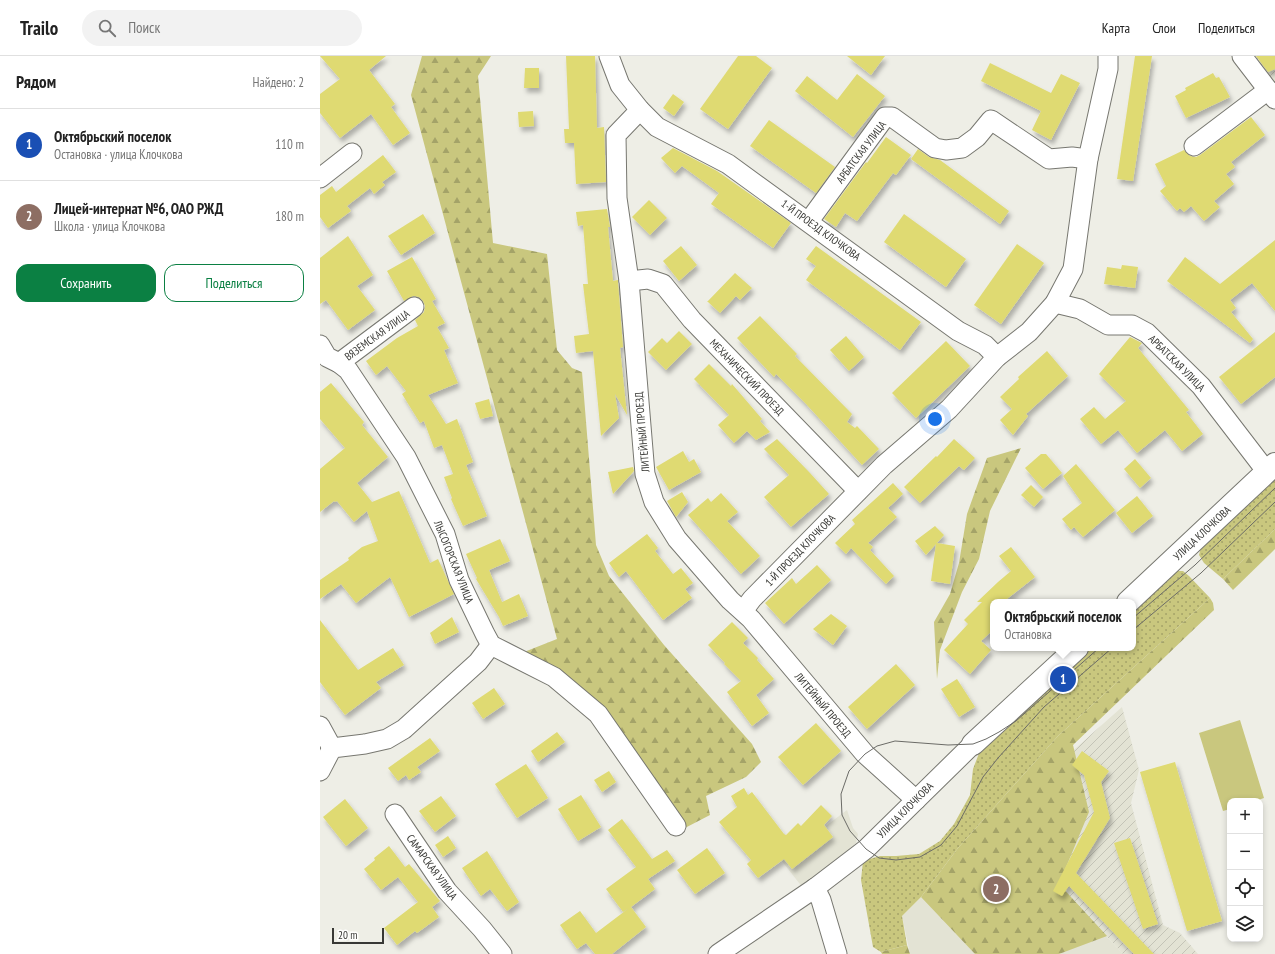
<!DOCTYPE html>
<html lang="ru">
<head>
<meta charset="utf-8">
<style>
	:root { --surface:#fff; --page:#f2f2f2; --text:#222; --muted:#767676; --line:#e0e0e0; --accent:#0b8043 }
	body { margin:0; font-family:"PT Sans Narrow",sans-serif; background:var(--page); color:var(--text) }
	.controls { position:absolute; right:12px; bottom:12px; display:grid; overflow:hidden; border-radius:8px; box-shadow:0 2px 6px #0003 }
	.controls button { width:36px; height:36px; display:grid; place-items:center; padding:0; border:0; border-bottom:1px solid var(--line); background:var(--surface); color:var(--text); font:20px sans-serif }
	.scale { position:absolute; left:12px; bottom:10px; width:52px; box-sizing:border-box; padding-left:4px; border:2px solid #383835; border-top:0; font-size:11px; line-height:14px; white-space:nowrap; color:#383835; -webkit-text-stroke:3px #fffffe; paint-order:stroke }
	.you { position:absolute; left:615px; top:363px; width:14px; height:14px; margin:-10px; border:3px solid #fff; border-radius:50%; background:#1a73e8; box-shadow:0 0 0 6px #1a73e833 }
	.badge { display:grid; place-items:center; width:26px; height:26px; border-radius:50%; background:var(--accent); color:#fff; font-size:13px; font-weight:700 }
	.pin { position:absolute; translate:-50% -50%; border:2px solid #fff; box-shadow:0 1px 4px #0006 }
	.popup { position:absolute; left:670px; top:543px; width:146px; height:52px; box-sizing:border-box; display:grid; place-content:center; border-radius:8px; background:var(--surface); filter:drop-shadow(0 1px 3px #0005); font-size:13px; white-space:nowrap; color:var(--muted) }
	.popup b { font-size:15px; color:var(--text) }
	.popup::after { content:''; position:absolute; left:50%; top:100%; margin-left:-8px; border:8px solid transparent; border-top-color:var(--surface) }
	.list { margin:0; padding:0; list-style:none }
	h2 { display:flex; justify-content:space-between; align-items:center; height:52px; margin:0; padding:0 16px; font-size:17px }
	h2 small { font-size:13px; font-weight:400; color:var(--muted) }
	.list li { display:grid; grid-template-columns:26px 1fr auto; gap:12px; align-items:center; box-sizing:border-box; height:72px; padding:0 16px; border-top:1px solid var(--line) }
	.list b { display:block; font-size:15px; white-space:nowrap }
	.list p { margin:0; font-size:13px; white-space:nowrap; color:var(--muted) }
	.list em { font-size:13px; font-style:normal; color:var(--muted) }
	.actions { display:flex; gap:8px; padding:12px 16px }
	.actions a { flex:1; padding:9px 0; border:1px solid var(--accent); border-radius:12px; text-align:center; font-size:14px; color:var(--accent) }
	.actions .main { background:var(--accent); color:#fff }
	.icon { flex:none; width:22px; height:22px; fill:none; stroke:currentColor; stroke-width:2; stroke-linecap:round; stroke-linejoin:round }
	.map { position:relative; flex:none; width:955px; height:898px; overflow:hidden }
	header { display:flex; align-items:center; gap:24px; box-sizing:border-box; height:56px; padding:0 20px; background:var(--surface); border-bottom:1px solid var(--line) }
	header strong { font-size:19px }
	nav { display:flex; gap:22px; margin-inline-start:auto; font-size:14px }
	.search { width:280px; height:36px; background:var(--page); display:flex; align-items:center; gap:10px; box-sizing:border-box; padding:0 14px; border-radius:22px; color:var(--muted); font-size:15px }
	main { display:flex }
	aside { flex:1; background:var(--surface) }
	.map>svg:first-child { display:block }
	.built { fill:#e3e3d4 }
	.industrial { fill:url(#industrial-furrows) }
	.green { fill:url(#green-dots) }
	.forest { fill:url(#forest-firs) }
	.pitch { fill:#c9c77e }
	.building { fill:#dfda72; filter:url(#shadow) }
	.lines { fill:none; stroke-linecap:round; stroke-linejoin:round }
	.minor-casing { stroke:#777770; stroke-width:21 }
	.tertiary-casing { stroke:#777770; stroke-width:24 }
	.minor { stroke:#fff; stroke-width:19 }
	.tertiary { stroke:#fff; stroke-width:22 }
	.tram { stroke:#6b6b67; stroke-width:1 }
	.labels { text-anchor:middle; stroke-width:3; stroke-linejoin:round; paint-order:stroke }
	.street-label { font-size:11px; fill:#383835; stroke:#fffffe }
</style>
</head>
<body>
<header>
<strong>Trailo</strong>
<div class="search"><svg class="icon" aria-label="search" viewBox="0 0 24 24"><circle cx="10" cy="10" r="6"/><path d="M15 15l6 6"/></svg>Поиск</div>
<nav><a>Карта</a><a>Слои</a><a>Поделиться</a></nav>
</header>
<main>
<aside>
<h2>Рядом<small>Найдено: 2</small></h2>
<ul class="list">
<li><span class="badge" style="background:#1a4fb4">1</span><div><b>Октябрьский поселок</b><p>Остановка · улица Клочкова</p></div><em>110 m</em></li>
<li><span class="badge" style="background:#8d6e63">2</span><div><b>Лицей-интернат №6, ОАО РЖД</b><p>Школа · улица Клочкова</p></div><em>180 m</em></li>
</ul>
<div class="actions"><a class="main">Сохранить</a><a>Поделиться</a></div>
</aside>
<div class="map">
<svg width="955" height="898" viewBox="0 0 955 898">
	<defs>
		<pattern id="industrial-furrows" width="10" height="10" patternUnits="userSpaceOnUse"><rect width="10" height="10" fill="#e3e3d4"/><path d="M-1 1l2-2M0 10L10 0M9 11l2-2" fill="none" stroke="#c4c4b7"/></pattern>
		<pattern id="green-dots" width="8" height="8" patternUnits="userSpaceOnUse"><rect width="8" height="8" fill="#c9c77e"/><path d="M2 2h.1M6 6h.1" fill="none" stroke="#a4a368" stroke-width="1.8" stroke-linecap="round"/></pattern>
		<pattern id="forest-firs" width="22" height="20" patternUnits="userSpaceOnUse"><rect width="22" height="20" fill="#c9c77e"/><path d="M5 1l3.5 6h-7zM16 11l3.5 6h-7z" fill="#a4a368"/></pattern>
		<filter id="shadow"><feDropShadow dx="2.5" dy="4.5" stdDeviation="2" flood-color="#0004"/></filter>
	</defs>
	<rect width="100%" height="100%" fill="#eeeee6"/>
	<g class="built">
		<path d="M527 754 533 772 538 778 536 787 483 832 461 804Z"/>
		<path d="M601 841 786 880 803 898H590L582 860Z"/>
	</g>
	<g class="industrial">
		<path d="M929 0H955V35Z"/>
		<path d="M802 651 819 714 811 747 843 869 860 877 878 898H803L736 826 738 708Z"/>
	</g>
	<g class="green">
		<path d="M955 420V473L903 523 884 507 879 499 881 491Z"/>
		<path d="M856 515H863L869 520 890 542 738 680 638 792 601 841 582 860 587 889 561 896 553 891 541 824 543 805 560 800H576L599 798 620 785 634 768 650 739 653 713 661 692 766 592H813V550Z"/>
	</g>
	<g class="forest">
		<path d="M102 0H171L158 20 173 187 227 198 237 294 252 312 262 316 276 489 289 520 344 589 432 688 441 706 426 721 386 740 390 759 363 773 281 657 199 598 237 583 91 39Z"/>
		<path d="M701 392 670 455 659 503 642 536 620 594 617 623 614 566 630 538 639 507 647 458 667 402Z"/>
		<path d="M955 473V493L913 534 903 523Z"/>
		<path d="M890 542 893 547 894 554 753 689 769 756 739 828 787 880 739 898H655L601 841 638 792 738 680Z"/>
		<path d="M587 889 590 898H562L561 896Z"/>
	</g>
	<path class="pitch" d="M920 664 944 742 935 745H910V753L903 755 879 677Z"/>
	<g class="building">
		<path d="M0 0H66L49 14 75 48 71 51 90 77 73 89 51 58 20 82 0 57V38L20 23Z"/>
		<path d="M246 0H275L277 72 284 71 286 126 256 128 254 87H245L244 73H249Z"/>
		<path d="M418 0H436L452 12 408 73 380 53Z"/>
		<path d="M527 0H565L551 19Z"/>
		<path d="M815 0H832L813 125 797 123Z"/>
		<path d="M936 0H955V13L948 16Z"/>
		<path d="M670 7 731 37 741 18 760 27 731 84 712 74 721 55 661 25Z"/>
		<path d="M205 12H219V32H204Z"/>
		<path d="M893 17 896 22 899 21 910 41 866 62 855 40 866 34 865 32Z"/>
		<path d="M537 18 565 40 533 81 475 35 487 20 517 44Z"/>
		<path d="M353 38 364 46 354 60 343 52Z"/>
		<path d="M213 55 214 70 199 71 198 56Z"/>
		<path d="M931 61 945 79 911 106 915 111 906 118 914 128 894 145 900 151 884 165 871 150 864 156 860 152 857 155 840 135 846 130 835 108 864 94 870 100 876 101 880 99Z"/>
		<path d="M449 64 515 111 496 137 430 90Z"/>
		<path d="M566 81 591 99 576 119 573 117 537 165 525 157 516 171 504 163 546 106 547 107Z"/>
		<path d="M353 92 397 115 471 167 453 192 391 148 399 137 362 110 355 117 341 102Z"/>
		<path d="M598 93 609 101 620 104 689 155 680 168 591 103Z"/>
		<path d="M63 99 76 116 62 126 65 129 54 138 50 132 27 150 31 155 8 172 0 161V139L12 130 16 136Z"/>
		<path d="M329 144 347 162 330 179 312 161Z"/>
		<path d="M287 153 290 171H288L293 225 298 224V226L303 291 300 292 307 359 295 338 299 362 281 380 273 295 256 297 254 280 269 278 263 228H268L263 169 258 170 256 156Z"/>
		<path d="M103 158 115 177 81 199 68 180Z"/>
		<path d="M584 158 646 203 626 231 564 186Z"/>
		<path d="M28 180 53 219 37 230 55 254 28 274 6 244 0 248V202Z"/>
		<path d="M955 184V255L932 227 910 244 916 252 911 256 933 283 930 287 847 225 865 201 900 228Z"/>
		<path d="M697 188 724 207 681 268 654 249Z"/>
		<path d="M361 190 377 209 359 225 343 205Z"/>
		<path d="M496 190 601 266 580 294 486 224 496 210 486 203Z"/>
		<path d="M92 201 116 243 112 245 125 267 117 271 129 292 124 294 138 327 108 339 126 368 137 363 153 406 146 409 167 460 143 470 131 443 132 442 124 421 133 418 122 389 114 392 104 365 100 367 82 338 86 335 67 310 56 319 46 305 77 282 98 270 95 264 104 256 105 250 103 245 99 241 93 240 84 245 67 215Z"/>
		<path d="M802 209 818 211 815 232 784 228 787 211 801 213Z"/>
		<path d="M415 217 432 232 420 244 416 240 400 257 388 246H387Z"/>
		<path d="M440 260 477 298 475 300 532 358 527 366 535 372 537 370 559 393 542 409 486 348 456 318 454 321 417 282Z"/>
		<path d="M359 275 372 288 346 314 328 296 342 282 347 287Z"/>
		<path d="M955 276V321L921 348 899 321Z"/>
		<path d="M526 280 544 301 529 315 510 294Z"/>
		<path d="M810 281 822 287 818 292 869 354 866 356 883 378 862 395 845 374 817 397 798 374 781 388 760 363 774 351 785 363 806 345 779 318Z"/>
		<path d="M626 285 650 310 596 362 572 337Z"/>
		<path d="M727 295 748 320 706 358 708 360 693 379 680 364 692 353 680 341 699 323 698 321Z"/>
		<path d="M389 308 411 330 412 328 442 363 440 365 450 376 436 384 427 375 414 387 398 369 409 359 374 323Z"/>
		<path d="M11 327 44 366 42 369 68 401 37 427 52 446 79 435 110 507 118 503 134 538 89 561 70 521 36 547 21 528 0 543V524L29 504 28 502 42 491 58 485 47 455 34 466 17 445 15 446 14 445 0 456V413L25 392 0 363V336Z"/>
		<path d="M169 343 173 360 160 363 155 347Z"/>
		<path d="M457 383 490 417 509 438 471 471 444 441 469 419 444 393Z"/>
		<path d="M634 383 655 402 644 414 639 410 600 447 584 431 616 400 617 401Z"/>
		<path d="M363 395 369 406 374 403 381 416 349 434 336 411Z"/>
		<path d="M721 398H726L742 417 723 433 705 412Z"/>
		<path d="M815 403 831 422 820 432 804 413Z"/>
		<path d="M756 408 795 454 763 481 754 471 751 474 742 463 762 447 743 420Z"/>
		<path d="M313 411 314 415 293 438 288 416Z"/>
		<path d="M573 427 583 438 568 452 577 461 548 487 553 491 550 494 574 520 566 528 531 492 526 498 515 487 535 468 532 464Z"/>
		<path d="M711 429 723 441 714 451 701 439Z"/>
		<path d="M362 436 368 446 356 461 347 445Z"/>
		<path d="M401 437 418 456 407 465 440 500 421 518 368 459 388 442 391 446Z"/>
		<path d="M817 440 833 460 812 477 796 457Z"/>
		<path d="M615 470 624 479 617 487 635 490 630 528 611 525 616 488 606 499 595 485Z"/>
		<path d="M327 478 338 492 335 495 353 518 361 512 373 527 365 533 372 542 343 564 306 515 299 521 289 507Z"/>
		<path d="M180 483 190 505 169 514 182 546 199 538 208 560 183 570 179 561 156 523 157 522 146 498Z"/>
		<path d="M691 491 715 521 683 546H673V574L661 585 671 594 650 618 624 594 648 568 644 564 662 546H657L678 526 691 515 679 500Z"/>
		<path d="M497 509 511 524 464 568 445 547 472 522 476 528Z"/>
		<path d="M511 558 527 570 513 589 493 573Z"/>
		<path d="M132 561 139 576 115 588 110 577Z"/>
		<path d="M0 564 38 614 73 592 84 609 56 626 61 632 25 659 0 626Z"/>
		<path d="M412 566 428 582 423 587 438 602 437 604 454 623 436 639 449 657 432 670 407 636 421 625 404 608 405 607 388 589Z"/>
		<path d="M576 608 595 629 547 673 528 651Z"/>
		<path d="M637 623 655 651 639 661 621 633Z"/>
		<path d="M174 632 185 648 163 663 152 647Z"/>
		<path d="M496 667 521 695 483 729 458 701Z"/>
		<path d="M237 676 245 686 218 706 211 695Z"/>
		<path d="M110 682 120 695 97 711 101 716 89 724 86 719 78 725 68 712Z"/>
		<path d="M762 695 789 715 781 726 790 762 756 817 834 898H814L749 830 742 840 733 835 774 756 764 719 752 709Z"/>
		<path d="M855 706 902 865 867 875 820 716Z"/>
		<path d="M206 708 228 742 197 762 175 728Z"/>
		<path d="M289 715 296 726 282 736 274 724Z"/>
		<path d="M424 732 428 739 432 736 464 778 466 779 478 767 481 770 501 749 512 760 504 769 513 781 472 813 464 803 438 822 427 808 431 804 399 766 417 751 411 740Z"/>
		<path d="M261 739 281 771 258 785 238 753Z"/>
		<path d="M121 740 136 760 115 776 99 755Z"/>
		<path d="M25 743 48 772 26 790 3 761Z"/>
		<path d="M302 763 332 803 347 794 355 805 328 823 335 833 311 851 326 871 292 898H275L266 887 257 893 240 869 260 855 276 877 309 852 303 856 286 833 316 811 288 774Z"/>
		<path d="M128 780 136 792 123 801 115 789Z"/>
		<path d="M810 782 838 868 823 873 794 787Z"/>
		<path d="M69 790 85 811 89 808 120 845 112 851 119 861 97 877 95 875 77 889 64 872 98 846 78 821 61 834 44 813 55 804 54 802Z"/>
		<path d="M387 792 405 817 375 838 357 814Z"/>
		<path d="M167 795 199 846 187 855 170 833 161 840 142 812Z"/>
	</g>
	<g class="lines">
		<g class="minor-casing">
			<g id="minor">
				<path d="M289 0 300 29 320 54 337 71 408 108 638 275 665 289 677 301"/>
				<path d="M922 0 955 43"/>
				<path d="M320 54 296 79 297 142 309 225 325 418 334 446 357 483 410 544 431 563 545 698 596 744"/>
				<path d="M874 90 948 34"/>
				<path d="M0 122 32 97"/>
				<path d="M489 165 565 61H572L615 92 626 94 642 92 657 81 671 64 729 103 752 101 768 103"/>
				<path d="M309 225 328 223 343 228 372 264 538 435"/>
				<path d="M735 247 760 253 788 269H812L827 277 881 330 947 416"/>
				<path d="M0 289 7 301 19 307 28 314 86 401 125 478 139 524 165 578 171 589 234 621 278 658 356 770"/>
				<path d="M19 307 94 251"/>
				<path d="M423 555 432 543 564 409 629 353 677 301 709 276 735 247 753 213 768 103 788 13V0"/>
				<path d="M0 670 12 692"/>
				<path d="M0 715 12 692 45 688 67 683 84 673 158 606 171 589"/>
				<path d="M75 758 127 835 162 873 182 898"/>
				<path d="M495 832 501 844 517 898"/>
				<path d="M398 898 495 832 546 793 653 688"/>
			</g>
		</g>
		<g class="tertiary-casing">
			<g id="tertiary">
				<path d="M808 546 955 408"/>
				<path d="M653 688 757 592"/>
			</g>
		</g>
		<use href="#minor" class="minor"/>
		<use href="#tertiary" class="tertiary"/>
		<g class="tram">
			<path d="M813 562 875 509 955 432"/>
			<path d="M813 574 881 517 955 446"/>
			<path d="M779 592 696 665 679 676 666 683 653 688 628 689 575 685 557 690 545 698 529 715 521 738 522 759 530 775 546 793 559 802 576 804 600 801 621 789 637 770 663 721 678 702 724 651 792 592"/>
		</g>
	</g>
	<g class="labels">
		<g class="street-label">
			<text transform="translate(541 96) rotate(-53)" y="4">АРБАТСКАЯ УЛИЦА</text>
			<text transform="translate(501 174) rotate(36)" y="4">1-Й ПРОЕЗД КЛОЧКОВА</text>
			<text transform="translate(57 279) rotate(-36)" y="4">ВЯЗЕМСКАЯ УЛИЦА</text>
			<text transform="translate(857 307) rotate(45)" y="4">АРБАТСКАЯ УЛИЦА</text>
			<text transform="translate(427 321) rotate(46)" y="4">МЕХАНИЧЕСКИЙ ПРОЕЗД</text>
			<text transform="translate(322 376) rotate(-95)" y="4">ЛИТЕЙНЫЙ ПРОЕЗД</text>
			<text transform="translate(882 477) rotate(-43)" y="4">УЛИЦА КЛОЧКОВА</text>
			<text transform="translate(480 494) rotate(-46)" y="4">1-Й ПРОЕЗД КЛОЧКОВА</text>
			<text transform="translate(134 506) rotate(68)" y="4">ЛЫСОГОРСКАЯ УЛИЦА</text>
			<text transform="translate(503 649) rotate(50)" y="4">ЛИТЕЙНЫЙ ПРОЕЗД</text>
			<text transform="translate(585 754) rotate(-45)" y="4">УЛИЦА КЛОЧКОВА</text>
			<text transform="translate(112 811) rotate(54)" y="4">САМАРСКАЯ УЛИЦА</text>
		</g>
	</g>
</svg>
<div class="controls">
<button>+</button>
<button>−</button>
<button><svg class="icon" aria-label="locate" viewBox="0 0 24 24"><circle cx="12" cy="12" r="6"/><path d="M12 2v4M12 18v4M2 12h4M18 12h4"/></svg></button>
<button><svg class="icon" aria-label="layers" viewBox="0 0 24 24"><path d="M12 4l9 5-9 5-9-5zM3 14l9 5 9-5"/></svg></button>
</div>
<div class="scale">20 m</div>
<div class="you"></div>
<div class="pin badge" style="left:743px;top:623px;background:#1a4fb4">1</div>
<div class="popup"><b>Октябрьский поселок</b>Остановка</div>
<div class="pin badge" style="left:676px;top:833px;background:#8d6e63">2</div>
</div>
</main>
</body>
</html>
